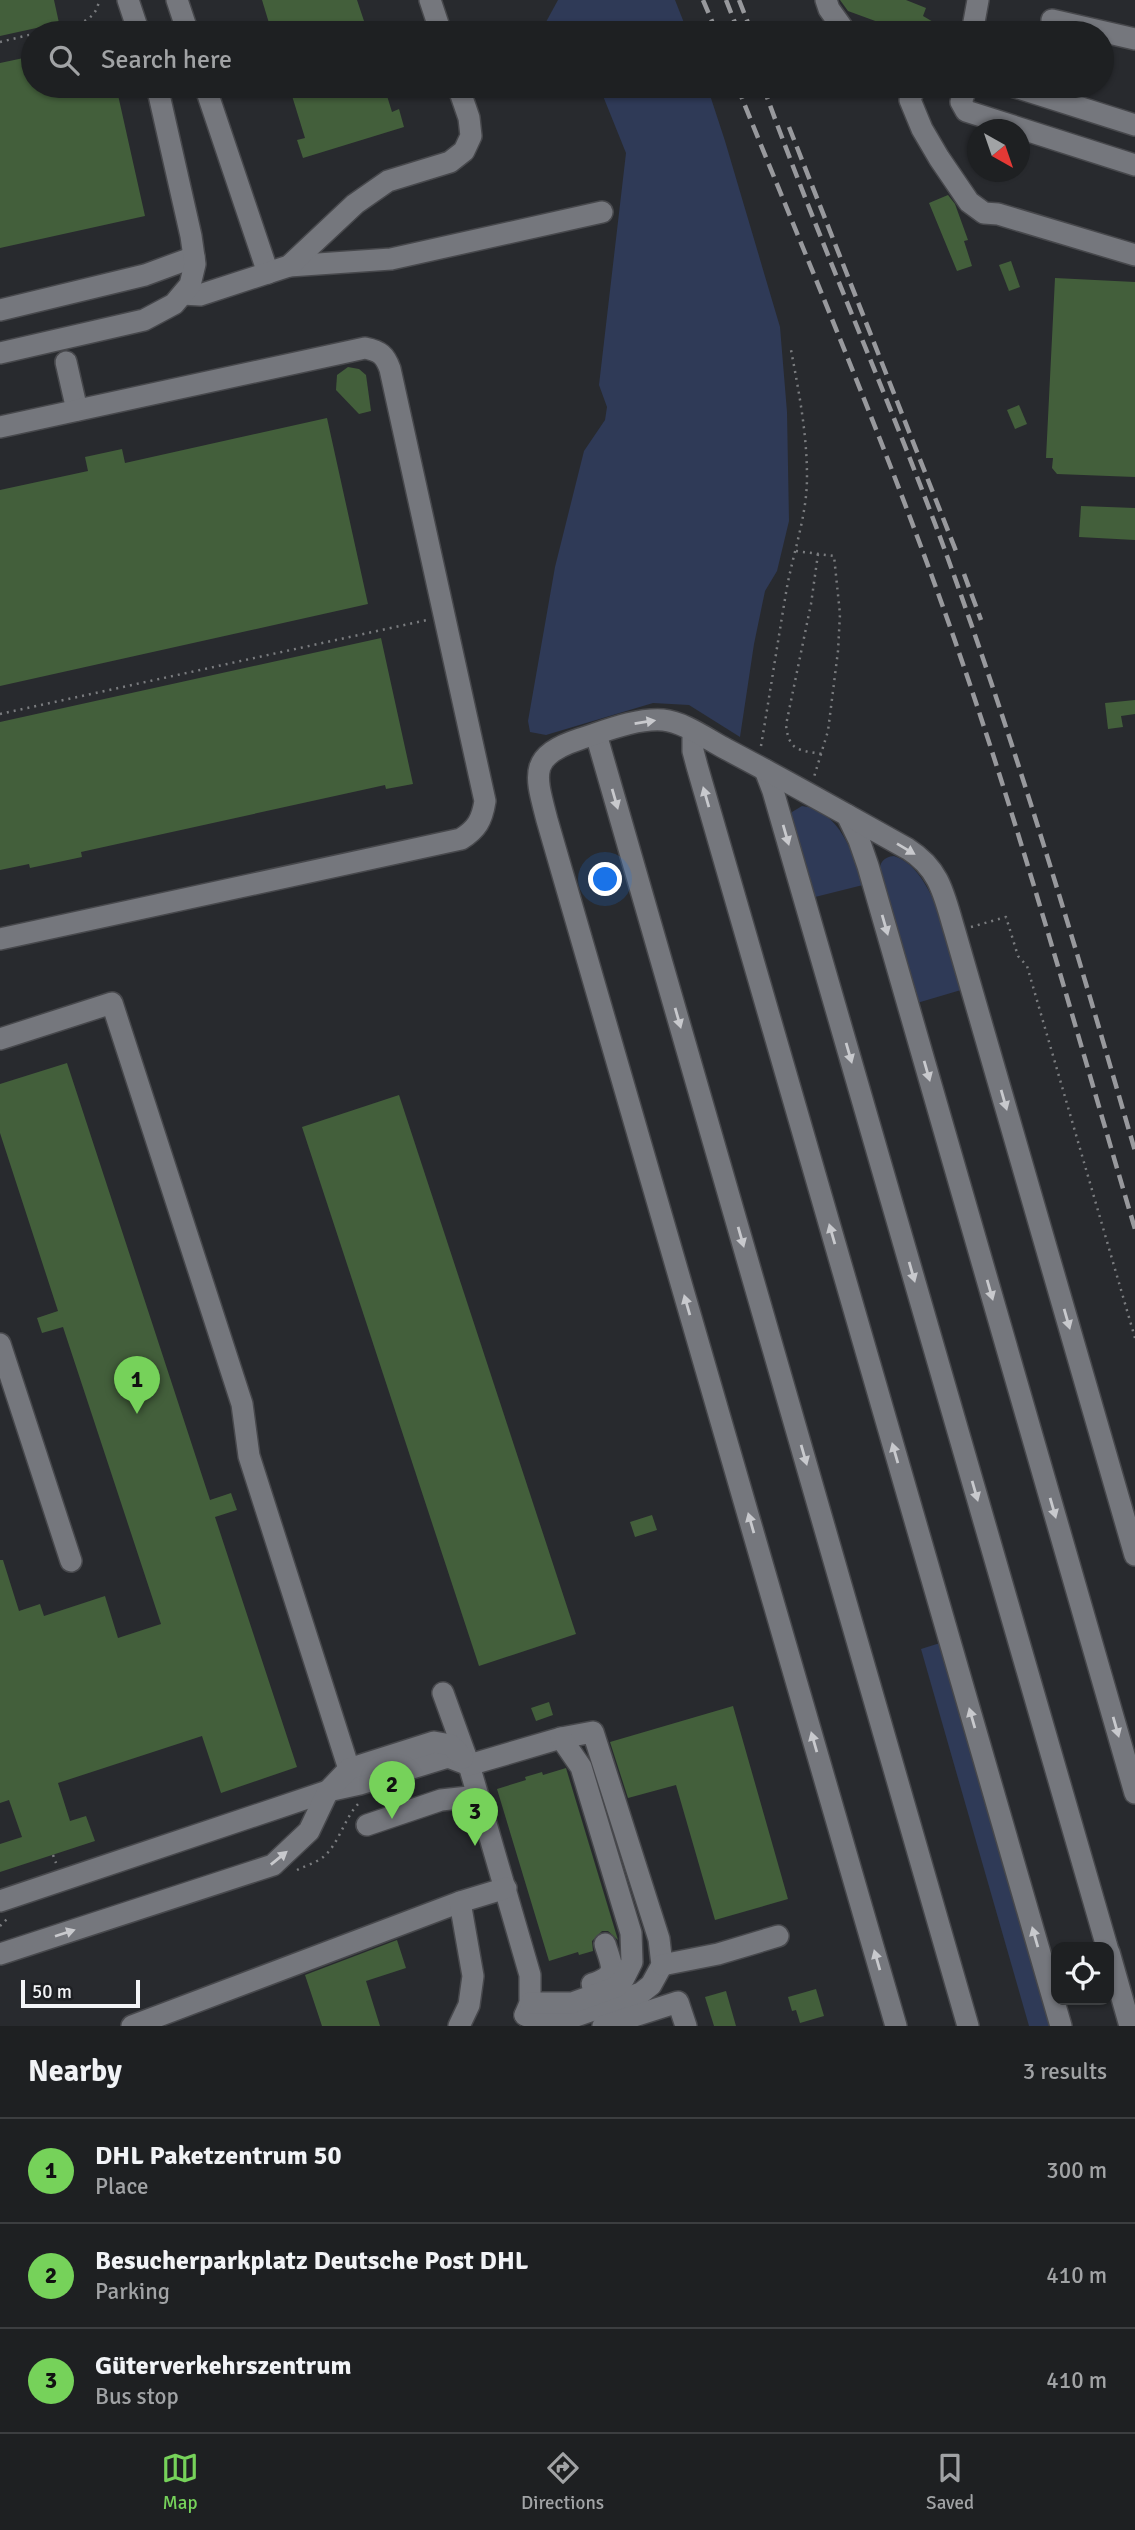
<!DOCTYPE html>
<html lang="en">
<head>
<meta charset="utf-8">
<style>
	:root { --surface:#1e2022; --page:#26282a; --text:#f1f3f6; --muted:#a1a3a5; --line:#3c3e40; --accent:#76d25a }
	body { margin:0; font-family:Signika,sans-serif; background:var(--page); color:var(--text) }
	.controls { position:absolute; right:21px; bottom:21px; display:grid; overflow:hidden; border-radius:14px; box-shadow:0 2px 5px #0004 }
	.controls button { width:63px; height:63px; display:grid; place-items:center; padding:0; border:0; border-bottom:2px solid var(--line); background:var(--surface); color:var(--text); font:35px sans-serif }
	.compass { position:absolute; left:967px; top:119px; width:63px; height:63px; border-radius:50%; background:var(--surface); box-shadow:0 2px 5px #0004; rotate:140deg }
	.scale { position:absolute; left:21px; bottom:18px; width:119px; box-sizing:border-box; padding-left:7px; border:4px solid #f4f5f8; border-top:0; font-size:19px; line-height:24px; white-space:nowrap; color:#f4f5f8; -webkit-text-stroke:5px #1e2024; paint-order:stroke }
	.you { position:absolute; left:606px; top:880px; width:24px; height:24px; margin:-18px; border:5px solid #fff; border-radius:50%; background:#1a73e8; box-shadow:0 0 0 10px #1a73e833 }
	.badge { display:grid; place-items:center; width:46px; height:46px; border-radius:50%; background:var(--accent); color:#111; font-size:23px; font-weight:700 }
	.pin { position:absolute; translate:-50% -58px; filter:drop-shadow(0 2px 4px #0008) }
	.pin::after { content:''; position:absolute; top:37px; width:24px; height:21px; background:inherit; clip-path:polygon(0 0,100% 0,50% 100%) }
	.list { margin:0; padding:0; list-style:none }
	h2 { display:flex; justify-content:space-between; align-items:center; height:91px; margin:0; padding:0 28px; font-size:30px }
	h2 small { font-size:23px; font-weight:400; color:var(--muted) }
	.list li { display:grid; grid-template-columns:46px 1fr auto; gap:21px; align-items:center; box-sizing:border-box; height:105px; padding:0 28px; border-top:2px solid var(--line) }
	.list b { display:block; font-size:26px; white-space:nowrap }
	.list p { margin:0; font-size:23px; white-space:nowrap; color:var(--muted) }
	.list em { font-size:23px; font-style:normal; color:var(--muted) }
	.icon { flex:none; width:38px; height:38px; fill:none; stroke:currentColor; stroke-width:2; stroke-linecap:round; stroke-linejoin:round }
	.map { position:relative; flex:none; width:1135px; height:2026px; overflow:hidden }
	.search { position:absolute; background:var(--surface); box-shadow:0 2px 5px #0004; left:21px; right:21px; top:21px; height:77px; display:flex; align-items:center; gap:18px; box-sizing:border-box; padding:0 24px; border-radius:38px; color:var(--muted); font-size:26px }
	.sheet { height:406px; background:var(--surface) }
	nav { display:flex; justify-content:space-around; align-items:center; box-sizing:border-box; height:98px; border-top:2px solid var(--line); background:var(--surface); font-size:19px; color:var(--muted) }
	nav a { display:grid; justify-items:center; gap:4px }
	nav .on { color:var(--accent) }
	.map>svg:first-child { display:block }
	.green { fill:#2f3a57 }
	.building { fill:#435f3b }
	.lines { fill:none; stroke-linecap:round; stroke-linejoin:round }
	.minor-casing { stroke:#47484c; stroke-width:24 }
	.path { stroke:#7a7c7f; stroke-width:2.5; stroke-dasharray:2 5; stroke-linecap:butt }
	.minor { stroke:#75777d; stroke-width:21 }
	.rail { stroke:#98999d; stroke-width:4.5; stroke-dasharray:14 7; stroke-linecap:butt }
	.oneway { fill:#c8c9cd }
</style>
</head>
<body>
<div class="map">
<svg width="1135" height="2026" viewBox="0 0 1135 2026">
	<rect width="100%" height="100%" fill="#282a2e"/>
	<g class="green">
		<path d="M558 0H675L688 33H540Z"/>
		<path d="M599 86H707L725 141 780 327 787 412 789 521 777 571 765 591 754 644 740 737 689 705 653 703 546 735 530 732 528 721 555 567 584 451 605 420 607 407 599 385 626 153Z"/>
		<path d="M802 806C840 811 853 853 863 885L815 897 791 818 792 812Z"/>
		<path d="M894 856C936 869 950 953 961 990L917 1003 880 873C879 863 883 857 894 856Z"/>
		<path d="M940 1643 1051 2026H1029L921 1649Z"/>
	</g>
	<g class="building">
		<path d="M0 0H54L59 23 0 36Z"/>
		<path d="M262 0H357L368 33H272Z"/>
		<path d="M840 0H906L926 8 923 16 935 23 934 33H908L848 11Z"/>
		<path d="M33 56V86H116L145 216 0 248V63Z"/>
		<path d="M289 86H384L392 112 399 109 404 127 303 158 297 140 305 138Z"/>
		<path d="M948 195 955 204 968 240 964 241 972 266 957 271 929 203Z"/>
		<path d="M1011 261 1020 287 1009 291 999 265Z"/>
		<path d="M1055 278 1135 282V477L1057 474 1052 468 1053 458H1046Z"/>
		<path d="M348 367 359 369 366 375 371 411 359 414 336 390 337 375Z"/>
		<path d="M1019 405 1027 424 1015 429 1007 410Z"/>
		<path d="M327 418 368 604 0 686V490L88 471 85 457 122 449 125 463Z"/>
		<path d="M1081 506 1135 508V540L1079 537Z"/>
		<path d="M381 638 413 784 386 789 385 785 81 852 82 857 30 868 29 864 0 870V722Z"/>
		<path d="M1135 700V714L1121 716 1123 727 1108 729 1105 703Z"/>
		<path d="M67 1063 210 1500 231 1493 237 1510 215 1517 297 1767 221 1793 202 1736 58 1783 70 1821 86 1816 95 1841 0 1872V1844L22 1837 9 1800 0 1803V1560H3L19 1611 40 1604 44 1616 105 1596 118 1638 161 1624 63 1327 42 1333 37 1318 58 1311 0 1133V1084Z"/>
		<path d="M399 1095 576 1634 479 1666 302 1127Z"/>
		<path d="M652 1515 657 1530 635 1537 630 1522Z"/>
		<path d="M549 1702 553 1715 536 1721 531 1708Z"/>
		<path d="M733 1706 788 1899 715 1920 676 1785 628 1798 610 1742Z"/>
		<path d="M566 1768 618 1940 608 1931H602L592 1941 593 1951 579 1955 578 1952 549 1961 497 1789 526 1780 525 1777 542 1772 543 1775Z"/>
		<path d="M397 1940 406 1968 366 1981 380 2026H322L305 1975Z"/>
		<path d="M816 1989 824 2016 800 2023 796 2010 792 2011 788 1997Z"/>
		<path d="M726 1991 736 2026H714L705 1997Z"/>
	</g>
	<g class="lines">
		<g class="minor-casing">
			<g id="minor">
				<path d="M128 0 139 33"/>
				<path d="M177 0 188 33"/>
				<path d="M430 0 441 33"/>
				<path d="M826 0 829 9 844 30"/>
				<path d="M1052 20 1135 39"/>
				<path d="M972 33 978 0"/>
				<path d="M205 86 268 273"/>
				<path d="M915 86 910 100 922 129 939 158 969 202 984 213 998 214 1135 255"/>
				<path d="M967 86 961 102 966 111 1135 165"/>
				<path d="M1012 86 1135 125"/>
				<path d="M289 266 391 259 602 212"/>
				<path d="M183 294 200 295 289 266 355 204 388 181 450 162 464 151 471 136 469 118 458 86"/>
				<path d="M0 310 145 275 194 257"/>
				<path d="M0 353 144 320 174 304 190 285 195 264 191 236 157 86"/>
				<path d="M66 362 77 410"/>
				<path d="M0 427 365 348C380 351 385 355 390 369L485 801C482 820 477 829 461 839L0 939"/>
				<path d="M693 732V751L697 766 1061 2026"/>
				<path d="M596 734 968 2026"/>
				<path d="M765 770 773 791 1107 1947"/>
				<path d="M847 815 859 840 868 866 1135 1793"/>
				<path d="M0 1039 112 1003 242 1404 249 1456 349 1769"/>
				<path d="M0 1344 71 1561"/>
				<path d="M443 1693 469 1765 530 1975V2003L525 2015"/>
				<path d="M367 1825 441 1800 478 1796"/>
				<path d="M0 1901 328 1791 360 1784 448 1757 469 1765 561 1738 593 1732 659 1939 662 1965 651 1985 641 1993 559 2022H543L525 2015"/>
				<path d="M1109 1952 1130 2026"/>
				<path d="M0 1954 273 1865 309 1831 328 1791 349 1769 434 1742 451 1745 463 1758"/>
				<path d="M662 1965 718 1954 778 1936"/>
				<path d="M592 1984C619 1975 612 1967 605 1944"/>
				<path d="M530 2003H572L616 1987 624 1978 632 1962 631 1933 581 1767 561 1738"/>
				<path d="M132 2026 460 1902 506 1888"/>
				<path d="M459 2026 469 2005 473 1976 460 1902"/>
				<path d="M603 2026 678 2002 686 2026"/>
				<path d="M896 2026 547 820C535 774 528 756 580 739 605 731 636 718 663 720 684 722 707 739 726 749 787 781 847 815 908 849 941 870 944 896 955 932L1135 1555"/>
			</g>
		</g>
		<g class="path">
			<path d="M558 32 560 33"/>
			<path d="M37 33C59 28 96 28 99 0"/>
			<path d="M0 42 33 34"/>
			<path d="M796 551 834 556 840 614 838 651 828 731 814 777"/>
			<path d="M818 554 811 604 786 725C789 751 798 750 822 754"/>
			<path d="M0 714 427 620"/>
			<path d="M761 746C770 693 778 640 787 587 794 550 807 515 807 477 807 434 799 392 791 350"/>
			<path d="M971 927 1006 917 1018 956 1027 966 1135 1338"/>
			<path d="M53 1855 56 1863"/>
			<path d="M297 1870C305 1866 315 1863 322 1858 339 1845 344 1818 359 1803"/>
			<path d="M0 1926 7 1919"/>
		</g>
		<use href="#minor" class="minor"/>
		<g class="rail">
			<path d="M703 0 717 33"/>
			<path d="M726 0 739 33"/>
			<path d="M739 0 752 33"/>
			<path d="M737 86C807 259 880 431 943 607 1016 811 1073 1021 1135 1229"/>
			<path d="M763 86C820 244 889 398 947 556 1018 752 1077 951 1135 1151"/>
			<path d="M789 127 956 551"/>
			<path d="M964 574 981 620"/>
		</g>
	</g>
	<defs><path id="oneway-solid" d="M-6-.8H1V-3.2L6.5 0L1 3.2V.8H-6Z" transform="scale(1.75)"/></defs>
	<g class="oneway">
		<use href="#oneway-solid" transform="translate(645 722) rotate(-9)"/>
		<use href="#oneway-solid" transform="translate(706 797) rotate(-106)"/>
		<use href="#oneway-solid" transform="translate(615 799) rotate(74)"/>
		<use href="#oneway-solid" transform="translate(786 835) rotate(74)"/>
		<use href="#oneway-solid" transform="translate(906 849) rotate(31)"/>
		<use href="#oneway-solid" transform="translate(885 925) rotate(74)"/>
		<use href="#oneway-solid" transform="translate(678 1018) rotate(74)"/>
		<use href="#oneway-solid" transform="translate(849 1053) rotate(74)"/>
		<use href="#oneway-solid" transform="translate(927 1071) rotate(74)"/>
		<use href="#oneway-solid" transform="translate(1004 1100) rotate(74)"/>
		<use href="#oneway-solid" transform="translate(832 1234) rotate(-106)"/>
		<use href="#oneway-solid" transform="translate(741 1237) rotate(74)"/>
		<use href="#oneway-solid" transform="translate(912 1272) rotate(74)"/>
		<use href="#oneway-solid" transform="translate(990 1290) rotate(74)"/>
		<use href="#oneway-solid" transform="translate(687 1305) rotate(-106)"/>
		<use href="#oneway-solid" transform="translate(1067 1319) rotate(74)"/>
		<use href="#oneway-solid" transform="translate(895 1453) rotate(-106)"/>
		<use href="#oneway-solid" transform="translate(804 1455) rotate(74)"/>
		<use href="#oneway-solid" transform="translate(975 1491) rotate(74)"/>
		<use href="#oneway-solid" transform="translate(1053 1508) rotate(74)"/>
		<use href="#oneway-solid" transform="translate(751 1523) rotate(-106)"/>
		<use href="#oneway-solid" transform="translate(972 1718) rotate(-106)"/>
		<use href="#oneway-solid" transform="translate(1116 1727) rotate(74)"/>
		<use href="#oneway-solid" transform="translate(814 1742) rotate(-106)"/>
		<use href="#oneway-solid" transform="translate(279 1858) rotate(-39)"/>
		<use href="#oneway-solid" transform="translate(65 1933) rotate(-18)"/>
		<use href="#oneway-solid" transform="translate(1035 1937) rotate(-106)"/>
		<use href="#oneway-solid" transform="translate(877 1960) rotate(-106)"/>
	</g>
</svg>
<div class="controls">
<button><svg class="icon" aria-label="locate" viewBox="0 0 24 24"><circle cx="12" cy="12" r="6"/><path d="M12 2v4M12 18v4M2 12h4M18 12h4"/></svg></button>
</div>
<svg class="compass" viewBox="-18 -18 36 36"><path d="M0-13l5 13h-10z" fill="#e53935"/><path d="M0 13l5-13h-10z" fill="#a1a3a5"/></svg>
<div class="scale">50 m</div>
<div class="you"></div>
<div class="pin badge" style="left:137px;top:1414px">1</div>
<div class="pin badge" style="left:392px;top:1819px">2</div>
<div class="pin badge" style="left:475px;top:1846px">3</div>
<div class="search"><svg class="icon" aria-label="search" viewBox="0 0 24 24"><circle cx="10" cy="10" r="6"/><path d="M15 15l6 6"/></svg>Search here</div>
</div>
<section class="sheet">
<h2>Nearby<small>3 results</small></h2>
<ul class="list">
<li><span class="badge">1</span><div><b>DHL Paketzentrum 50</b><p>Place</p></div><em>300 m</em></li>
<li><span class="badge">2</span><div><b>Besucherparkplatz Deutsche Post DHL</b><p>Parking</p></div><em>410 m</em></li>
<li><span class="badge">3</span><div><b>Güterverkehrszentrum</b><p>Bus stop</p></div><em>410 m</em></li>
</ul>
</section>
<nav>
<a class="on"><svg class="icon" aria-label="map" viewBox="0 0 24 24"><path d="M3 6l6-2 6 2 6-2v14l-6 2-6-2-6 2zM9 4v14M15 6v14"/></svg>Map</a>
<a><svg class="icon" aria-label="directions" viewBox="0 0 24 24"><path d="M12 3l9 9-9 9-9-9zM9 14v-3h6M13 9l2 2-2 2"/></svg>Directions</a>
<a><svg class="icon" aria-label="saved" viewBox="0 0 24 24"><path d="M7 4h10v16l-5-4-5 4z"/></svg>Saved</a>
</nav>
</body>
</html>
